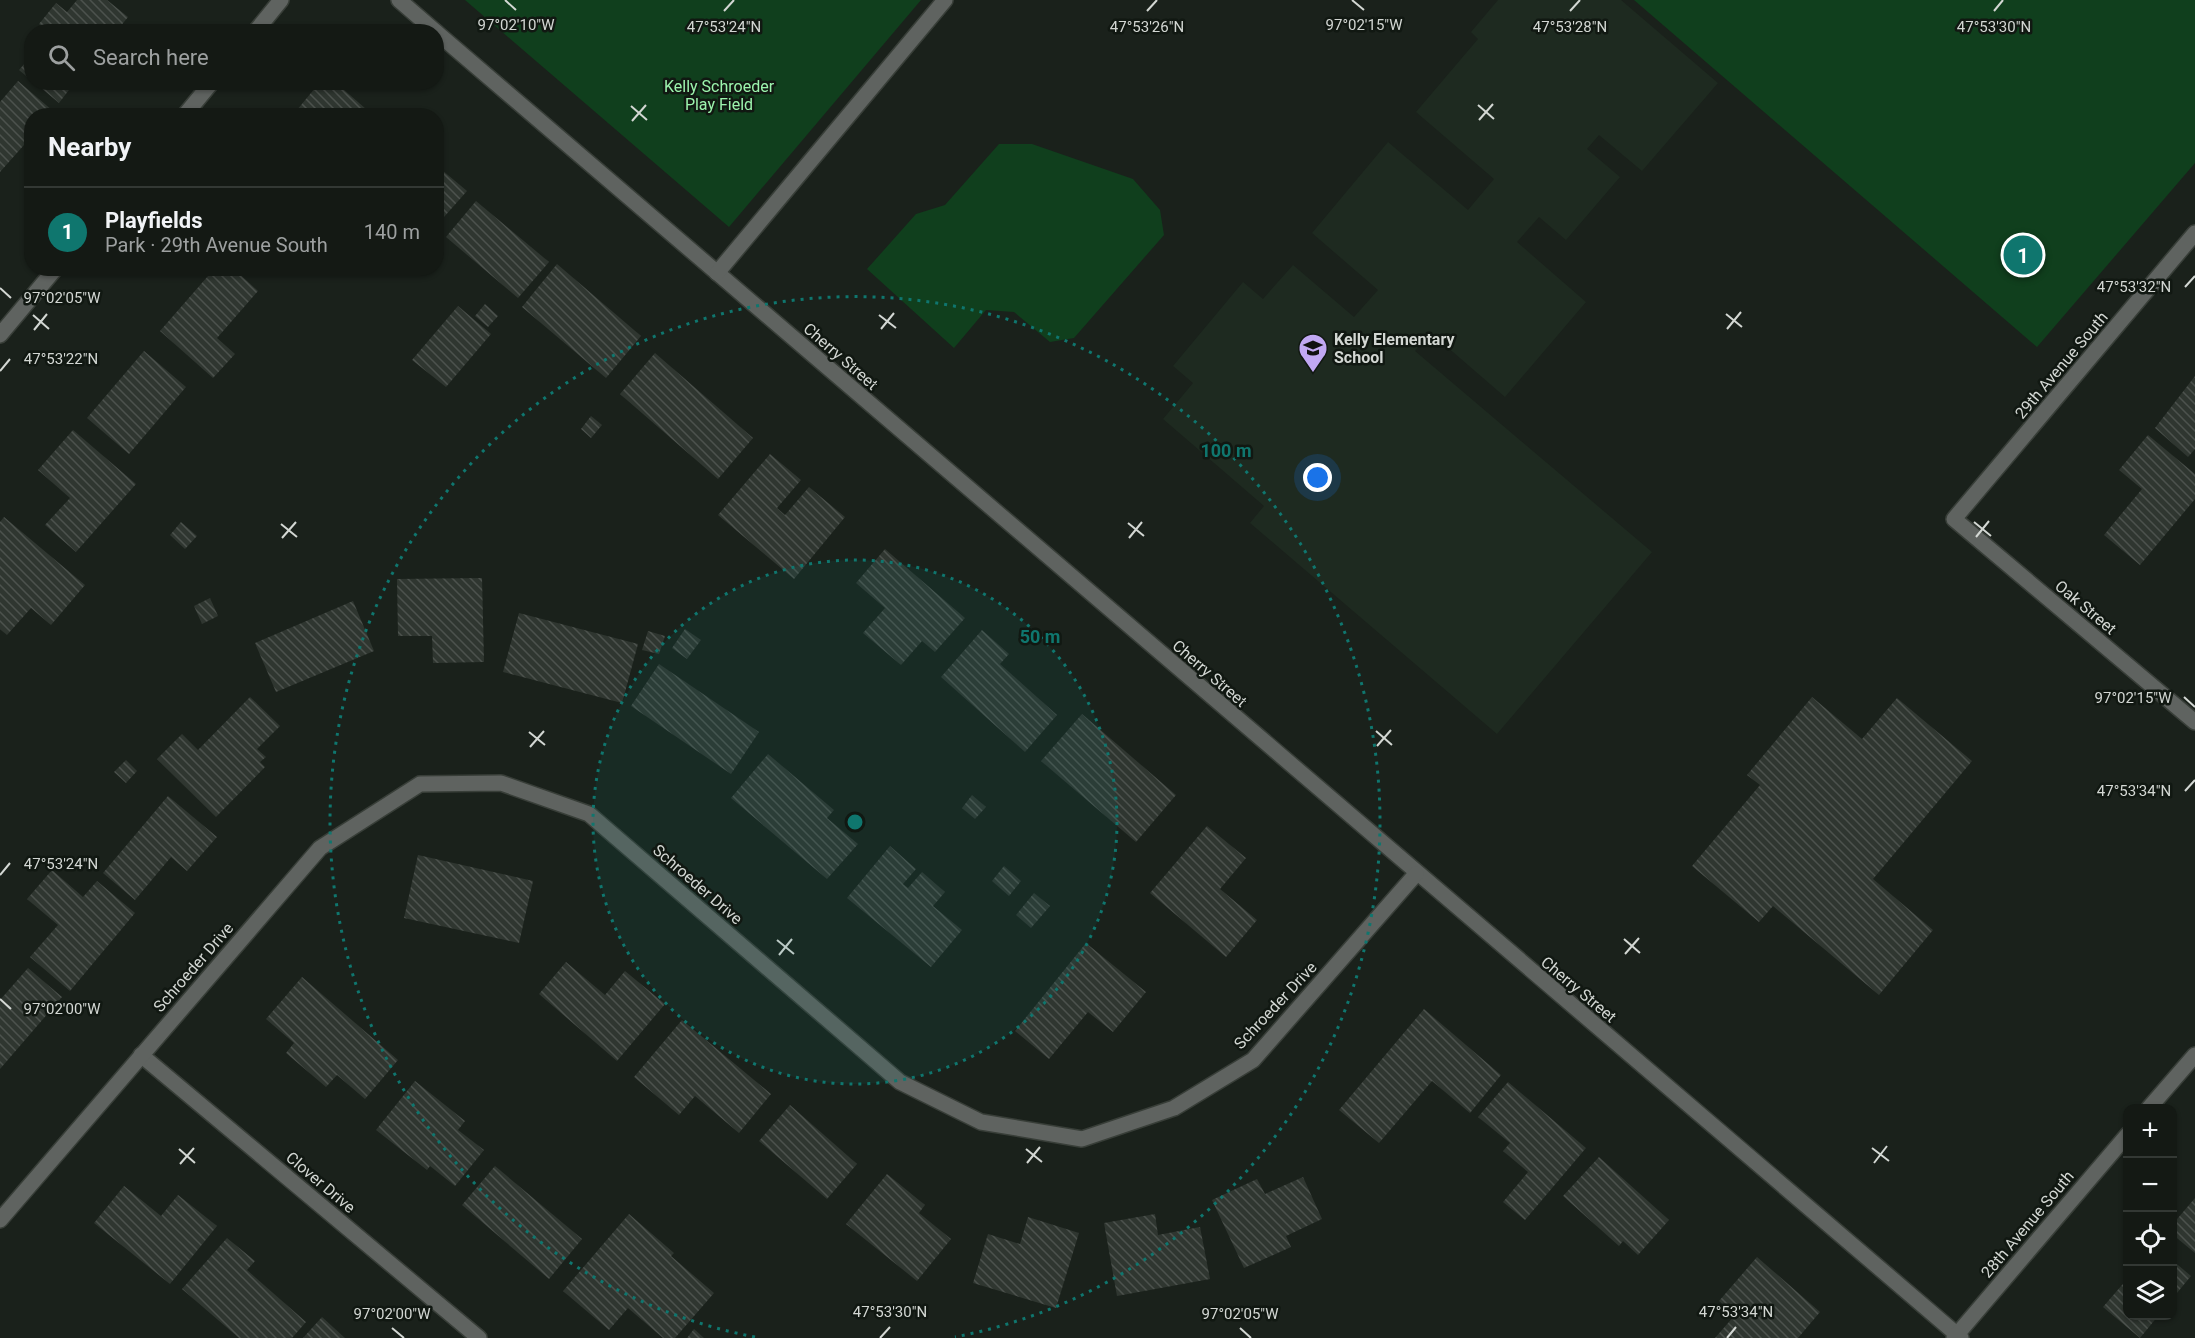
<!DOCTYPE html>
<html lang="en">
<head>
<meta charset="utf-8">
<style>
	:root { --surface:#141914; --page:#1d221d; --text:#f1f3f6; --muted:#9da0a0; --line:#333834; --accent:#0f766e }
	body { margin:0; font-family:Roboto,sans-serif; background:var(--page); color:var(--text) }
	.controls { position:absolute; right:18px; bottom:18px; display:grid; overflow:hidden; border-radius:12px; box-shadow:0 2px 4px #0004 }
	.controls button { width:54px; height:54px; display:grid; place-items:center; padding:0; border:0; border-bottom:2px solid var(--line); background:var(--surface); color:var(--text); font:30px sans-serif }
	.you { position:absolute; left:1318px; top:478px; width:21px; height:21px; margin:-15px; border:4px solid #fff; border-radius:50%; background:#1a73e8; box-shadow:0 0 0 9px #1a73e833 }
	.badge { display:grid; place-items:center; width:39px; height:39px; border-radius:50%; background:var(--accent); color:#fff; font-size:20px; font-weight:700 }
	.pin { position:absolute; translate:-50% -50%; border:3px solid #fff; box-shadow:0 2px 6px #0006 }
	.list { margin:0; padding:0; list-style:none }
	h2 { display:flex; justify-content:space-between; align-items:center; height:78px; margin:0; padding:0 24px; font-size:26px }
	h2 small { font-size:20px; font-weight:400; color:var(--muted) }
	.list li { display:grid; grid-template-columns:39px 1fr auto; gap:18px; align-items:center; box-sizing:border-box; height:90px; padding:0 24px; border-top:2px solid var(--line) }
	.list b { display:block; font-size:22px; white-space:nowrap }
	.list p { margin:0; font-size:20px; white-space:nowrap; color:var(--muted) }
	.list em { font-size:20px; font-style:normal; color:var(--muted) }
	.icon { flex:none; width:33px; height:33px; fill:none; stroke:currentColor; stroke-width:2; stroke-linecap:round; stroke-linejoin:round }
	.map { position:relative; flex:none; width:2195px; height:1338px; overflow:hidden }
	.search { position:absolute; background:var(--surface); box-shadow:0 2px 4px #0004; left:24px; top:24px; width:420px; height:66px; display:flex; align-items:center; gap:15px; box-sizing:border-box; padding:0 21px; border-radius:24px; color:var(--muted); font-size:22px }
	.panel { position:absolute; background:var(--surface); box-shadow:0 2px 4px #0004; left:24px; top:108px; width:420px; height:168px; border-radius:24px }
	.map>svg:first-child { display:block }
	.built { fill:#1e2a20 }
	.park { fill:#103f1d }
	.building { fill:url(#building-back-hatch) }
	.lines { fill:none; stroke-linecap:round; stroke-linejoin:round }
	.minor-casing { stroke:#383e38; stroke-width:18 }
	.minor { stroke:#5f6360; stroke-width:15 }
	.ticks { fill:none; stroke:#d3d7d3; stroke-width:2 }
	.ring { fill:none; stroke:#0f766e; stroke-width:3; stroke-dasharray:3 6 }
	.labels { text-anchor:middle; stroke-width:5; stroke-linejoin:round; paint-order:stroke }
	.park-label { font-size:16px; fill:#9cf4ad; stroke:#111812 }
	.poi-label { font-size:16px; font-weight:bold; fill:#d3d7d3; stroke:#111812; text-anchor:start }
	.street-label { font-size:16px; fill:#d3d7d3; stroke:#111812 }
	.ticks-label { font-size:15px; text-anchor:middle; fill:#d3d7d3; stroke:#111812; stroke-width:5; stroke-linejoin:round; paint-order:stroke }
	.centre { fill:#0f766e; stroke:#111812; stroke-width:3 }
	.ring-label { font-size:18px; text-anchor:middle; font-weight:bold; fill:#0f766e; stroke:#111812; stroke-width:5; stroke-linejoin:round; paint-order:stroke }
</style>
</head>
<body>
<div class="map">
<svg width="2195" height="1338" viewBox="0 0 2195 1338">
	<defs>
		<pattern id="building-back-hatch" width="6" height="6" patternUnits="userSpaceOnUse" patternTransform="scale(1.5)"><rect width="6" height="6" fill="#2f3630"/><path d="M-1 5l2 2M0 0l6 6M5-1l2 2" fill="none" stroke="#4c524d"/></pattern>
	</defs>
	<rect width="100%" height="100%" fill="#1a211b"/>
	<path class="built" d="M1498 0H1621L1718 83 1642 171 1599 135 1587 149 1620 177 1566 240 1539 217 1517 242 1586 302 1505 397 1431 333 1415 351 1652 552 1497 734 1250 523 1264 506 1163 419 1193 383 1173 366 1243 282 1263 299 1293 265 1354 317 1378 290 1312 233 1388 142 1468 210 1494 179 1416 112 1478 39 1471 32Z"/>
	<g class="park">
		<path d="M465 0H921L729 227Z"/>
		<path d="M1634 0H2195V163L2037 347Z"/>
		<path d="M999 144H1032L1133 179 1160 210 1164 235 1074 338 1050 342 1014 312 986 310 954 348 867 269 916 214 945 205Z"/>
	</g>
	<g class="building">
		<path d="M77 0H107L128 17 116 32H48L39 24 56 3 67 12Z"/>
		<path d="M32 55V81L19 70Z"/>
		<path d="M18 81 53 111 49 116H32V136L0 172V102Z"/>
		<path d="M34 82H75L59 103Z"/>
		<path d="M320 82H335L374 116H303L297 110Z"/>
		<path d="M436 165 467 191 436 226Z"/>
		<path d="M476 201 549 262 518 298 446 237Z"/>
		<path d="M557 264 641 336 606 378 522 307Z"/>
		<path d="M215 268H233L258 291 217 338 235 354 213 378 160 331Z"/>
		<path d="M485 304 498 316 488 327 475 316Z"/>
		<path d="M458 306 491 334 446 387 412 360Z"/>
		<path d="M144 351 186 387 129 454 87 418Z"/>
		<path d="M655 353 753 438 718 479 620 394Z"/>
		<path d="M2195 376V449L2188 457 2155 428Z"/>
		<path d="M591 416 602 425 591 438 581 429Z"/>
		<path d="M73 430 136 484 76 552 45 525 70 498 38 470Z"/>
		<path d="M2148 435 2195 474V499L2140 565 2104 535 2142 489 2119 470Z"/>
		<path d="M770 454 801 480 777 508 785 515 809 487 845 517 794 579 718 515Z"/>
		<path d="M4 517 85 585 51 625 31 608 7 635 0 629V522Z"/>
		<path d="M181 522 197 536 185 549 170 535Z"/>
		<path d="M885 549 965 618 935 652 922 641 901 665 863 633 885 608 856 583Z"/>
		<path d="M482 578 484 662 433 663 432 636H398L397 579Z"/>
		<path d="M210 598 218 616 202 624 194 606Z"/>
		<path d="M353 601 374 651 276 692 255 643Z"/>
		<path d="M519 613 638 644 622 703 503 672Z"/>
		<path d="M685 629 701 640 687 659 672 648Z"/>
		<path d="M982 630 1009 654 1000 664 1057 715 1025 752 941 677Z"/>
		<path d="M648 631 665 636 659 654 642 650Z"/>
		<path d="M659 664 759 732 731 774 631 706Z"/>
		<path d="M250 697 280 726 257 749 266 757 260 762 265 767 216 817 157 759 182 734 198 750Z"/>
		<path d="M1812 697 1862 739 1897 698 1972 761 1873 879 1933 930 1879 995 1773 906 1759 922 1692 866 1760 785 1747 775Z"/>
		<path d="M1082 714 1176 795 1136 842 1041 761Z"/>
		<path d="M768 754 834 810 827 818 858 844 827 879 731 798Z"/>
		<path d="M126 760 137 771 126 783 114 772Z"/>
		<path d="M972 795 986 807 975 819 962 808Z"/>
		<path d="M168 796 217 837 187 871 171 857 135 900 103 873Z"/>
		<path d="M1207 826 1246 858 1220 889 1257 920 1226 957 1150 893Z"/>
		<path d="M890 846 916 869 903 884 908 888 922 872 945 892 933 906 962 930 931 967 847 898Z"/>
		<path d="M418 855 533 881 519 943 404 918Z"/>
		<path d="M1004 866 1021 881 1009 896 992 881Z"/>
		<path d="M52 870 83 897 97 881 135 913 70 991 30 957 58 925 27 899Z"/>
		<path d="M1034 893 1050 906 1031 928 1016 915Z"/>
		<path d="M1086 943 1146 992 1113 1032 1088 1012 1049 1059 1015 1031Z"/>
		<path d="M566 962 605 995 625 971 665 1004 617 1061 539 994Z"/>
		<path d="M28 968 62 997 0 1069V1000Z"/>
		<path d="M302 977 398 1060 365 1099 337 1075 326 1087 286 1053 294 1043 266 1019Z"/>
		<path d="M1424 1009 1501 1075 1470 1113 1432 1081 1379 1143 1339 1110Z"/>
		<path d="M682 1020 771 1094 739 1133 695 1096 679 1115 634 1077Z"/>
		<path d="M415 1081 465 1121 458 1130 484 1150 455 1186 430 1166 427 1170 376 1130Z"/>
		<path d="M1508 1082 1586 1148 1525 1220 1503 1202 1528 1172 1503 1151 1510 1143 1478 1117Z"/>
		<path d="M790 1105 857 1164 827 1199 759 1141Z"/>
		<path d="M1599 1157 1669 1220 1638 1255 1623 1241 1619 1246 1563 1196Z"/>
		<path d="M495 1166 582 1239 549 1279 462 1205Z"/>
		<path d="M887 1174 925 1205 919 1213 951 1239 917 1281 846 1224Z"/>
		<path d="M1303 1177 1322 1219 1286 1236 1291 1247 1244 1268 1212 1200 1257 1179 1265 1194Z"/>
		<path d="M124 1186 161 1216 178 1195 217 1226 170 1284 94 1223Z"/>
		<path d="M2195 1198V1253L2172 1234V1225Z"/>
		<path d="M629 1214 674 1253 671 1256 714 1293 675 1338H663L628 1308 609 1330 563 1291Z"/>
		<path d="M1155 1214 1158 1235 1200 1227 1210 1279 1117 1296 1104 1223Z"/>
		<path d="M1028 1217 1079 1233 1056 1308 973 1283 988 1234 1020 1244Z"/>
		<path d="M227 1238 255 1261 247 1270 306 1322 292 1338H239L182 1289Z"/>
		<path d="M1757 1257 1820 1312 1798 1338H1715L1735 1315 1719 1301Z"/>
		<path d="M2172 1260 2191 1276 2172 1299Z"/>
		<path d="M2128 1278V1316H2158L2140 1338 2103 1307Z"/>
		<path d="M322 1317 345 1338H303Z"/>
		<path d="M694 1329 704 1338H687Z"/>
	</g>
	<g class="lines">
		<g class="minor-casing">
			<g id="minor">
				<path d="M399 0 436 32"/>
				<path d="M255 32 281 0"/>
				<path d="M436 32 1961 1338"/>
				<path d="M184 116 212 82"/>
				<path d="M2195 233 1954 519 2195 722"/>
				<path d="M717 273 945 0"/>
				<path d="M0 335 56 268"/>
				<path d="M141 1055 479 1338"/>
				<path d="M2149 1108 2195 1055"/>
				<path d="M0 1220 320 848 420 784 501 783 589 814 900 1082 981 1122 1082 1139 1174 1108 1253 1060 1416 874"/>
				<path d="M1954 1338 2128 1134"/>
			</g>
		</g>
		<use href="#minor" class="minor"/>
	</g>
	<path class="ticks" d="M505 0 516 10M1352 0 1364 10M724 11 734 0M1147 11 1157 0M1570 11 1580 0M1994 11 2003 0M1478 105 1494 119M631 106 647 120M1479 120 1493 104M632 121 646 105M2185 287 2195 276M0 288 11 298M1726 314 1742 327M33 315 49 329M879 315 896 328M881 329 894 313M1727 329 1741 312M34 330 47 314M0 371 10 359M1974 522 1991 536M1128 523 1144 536M281 524 297 537M1976 537 1989 521M282 538 296 522M1129 538 1142 522M2184 697 2195 707M1376 731 1392 745M529 732 545 745M1377 746 1391 730M530 747 544 731M2185 791 2195 780M0 875 10 863M1624 939 1640 953M777 940 794 954M1625 954 1639 938M779 955 792 939M0 999 11 1009M1872 1148 1889 1161M179 1149 195 1163M1026 1149 1042 1162M1027 1163 1040 1147M1874 1163 1887 1146M180 1164 194 1148M392 1328 404 1338M1240 1328 1251 1338M880 1338 890 1327M1727 1338 1736 1327"/>
	<circle cx="855" cy="822" r="262" fill="#0f766e" fill-opacity=".12"/>
	<g class="ring">
		<circle cx="855" cy="822" r="262"/>
		<path d="M755 1337A525 525 0 1 1 955 1337"/>
	</g>
	<defs>
		<g id="school-pin" transform="scale(1.5)"><path d="M0 17L-7.5 6A9.5 9.5 0 1 1 7.5 6Z" fill="#c1a8f3" stroke="#111812"/><path d="M0-5L7-2L0 1L-7-2ZM-4 1L0 2.5L4 1V4Q0 6-4 4Z" fill="#111"/></g>
	</defs>
	<g fill-rule="evenodd">
		<use href="#school-pin" x="1313" y="348"/>
	</g>
	<g class="labels">
		<g class="park-label">
			<text x="719" y="92">Kelly Schroeder<tspan x="719" dy="18">Play Field</tspan></text>
		</g>
		<g class="poi-label">
			<text x="1334" y="345">Kelly Elementary<tspan x="1334" dy="18">School</tspan></text>
		</g>
		<g class="street-label">
			<text transform="translate(841 356) rotate(41)" y="6">Cherry Street</text>
			<text transform="translate(2061 365) rotate(-50)" y="6">29th Avenue South</text>
			<text transform="translate(2086 607) rotate(40)" y="6">Oak Street</text>
			<text transform="translate(1210 673) rotate(41)" y="6">Cherry Street</text>
			<text transform="translate(698 884) rotate(41)" y="6">Schroeder Drive</text>
			<text transform="translate(193 967) rotate(-49)" y="6">Schroeder Drive</text>
			<text transform="translate(1579 989) rotate(40)" y="6">Cherry Street</text>
			<text transform="translate(1275 1005) rotate(-47)" y="6">Schroeder Drive</text>
			<text transform="translate(321 1182) rotate(40)" y="6">Clover Drive</text>
			<text transform="translate(2027 1224) rotate(-50)" y="6">28th Avenue South</text>
		</g>
	</g>
	<g class="ticks-label">
		<text x="516" y="30">97°02'10"W</text>
		<text x="1364" y="30">97°02'15"W</text>
		<text x="724" y="32">47°53'24"N</text>
		<text x="1147" y="32">47°53'26"N</text>
		<text x="1570" y="32">47°53'28"N</text>
		<text x="1994" y="32">47°53'30"N</text>
		<text x="2134" y="292">47°53'32"N</text>
		<text x="62" y="303">97°02'05"W</text>
		<text x="61" y="364">47°53'22"N</text>
		<text x="2133" y="703">97°02'15"W</text>
		<text x="2134" y="796">47°53'34"N</text>
		<text x="61" y="869">47°53'24"N</text>
		<text x="62" y="1014">97°02'00"W</text>
		<text x="890" y="1317">47°53'30"N</text>
		<text x="1736" y="1317">47°53'34"N</text>
		<text x="392" y="1319">97°02'00"W</text>
		<text x="1240" y="1319">97°02'05"W</text>
	</g>
	<circle cx="855" cy="822" r="9" class="centre"/>
	<g class="ring-label">
		<text x="1226" y="457">100 m</text>
		<text x="1040" y="643">50 m</text>
	</g>
</svg>
<div class="controls">
<button>+</button>
<button>−</button>
<button><svg class="icon" aria-label="locate" viewBox="0 0 24 24"><circle cx="12" cy="12" r="6"/><path d="M12 2v4M12 18v4M2 12h4M18 12h4"/></svg></button>
<button><svg class="icon" aria-label="layers" viewBox="0 0 24 24"><path d="M12 4l9 5-9 5-9-5zM3 14l9 5 9-5"/></svg></button>
</div>
<div class="you"></div>
<div class="pin badge" style="left:2023px;top:255px">1</div>
<div class="search"><svg class="icon" aria-label="search" viewBox="0 0 24 24"><circle cx="10" cy="10" r="6"/><path d="M15 15l6 6"/></svg>Search here</div>
<section class="panel">
<h2>Nearby<small></small></h2>
<ul class="list">
<li><span class="badge">1</span><div><b>Playfields</b><p>Park · 29th Avenue South</p></div><em>140 m</em></li>
</ul>
</section>
</div>
</body>
</html>
